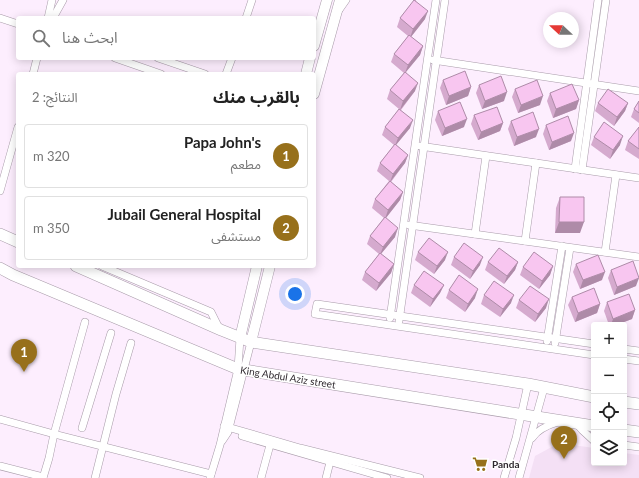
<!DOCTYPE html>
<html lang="ar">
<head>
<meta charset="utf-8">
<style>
	:root { --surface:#fff; --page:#f6f6f6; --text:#222; --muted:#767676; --line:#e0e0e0; --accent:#97701b }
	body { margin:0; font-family:Lato,"Noto Sans Arabic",sans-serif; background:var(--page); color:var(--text); direction:rtl }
	.controls { position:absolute; right:12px; bottom:12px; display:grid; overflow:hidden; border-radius:4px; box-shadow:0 2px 10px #0003 }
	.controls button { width:36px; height:36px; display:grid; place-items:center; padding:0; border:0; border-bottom:1px solid var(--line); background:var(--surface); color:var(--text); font:20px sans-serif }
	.compass { position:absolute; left:543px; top:12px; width:36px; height:36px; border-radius:50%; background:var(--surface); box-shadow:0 2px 10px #0003; rotate:292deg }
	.you { position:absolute; left:295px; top:294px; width:14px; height:14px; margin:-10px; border:3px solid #fff; border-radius:50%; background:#1a73e8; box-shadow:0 0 0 6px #1a73e833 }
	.badge { display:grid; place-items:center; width:26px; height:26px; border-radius:50%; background:var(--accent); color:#fff; font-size:13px; font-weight:700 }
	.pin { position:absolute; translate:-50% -33px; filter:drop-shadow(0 1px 2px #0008) }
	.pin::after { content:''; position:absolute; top:21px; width:14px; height:12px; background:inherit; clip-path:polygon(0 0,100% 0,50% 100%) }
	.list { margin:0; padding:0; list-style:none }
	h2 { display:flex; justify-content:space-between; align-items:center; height:52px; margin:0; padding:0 16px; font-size:17px }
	h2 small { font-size:13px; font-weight:400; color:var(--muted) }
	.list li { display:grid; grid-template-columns:26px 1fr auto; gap:12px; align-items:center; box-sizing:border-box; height:64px; margin:0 8px 8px; padding:0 8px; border:1px solid var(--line); border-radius:4px }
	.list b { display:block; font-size:15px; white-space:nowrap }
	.list p { margin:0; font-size:13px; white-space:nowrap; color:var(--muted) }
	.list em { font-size:13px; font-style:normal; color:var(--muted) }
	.icon { flex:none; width:22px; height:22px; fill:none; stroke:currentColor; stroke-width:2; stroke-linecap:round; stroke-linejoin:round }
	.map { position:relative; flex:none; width:639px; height:478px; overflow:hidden; direction:ltr }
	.search { position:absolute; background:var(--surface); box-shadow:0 2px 10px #0003; left:16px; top:16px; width:300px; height:44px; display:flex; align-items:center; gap:10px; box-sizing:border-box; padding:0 14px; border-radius:4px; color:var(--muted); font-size:15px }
	.panel { position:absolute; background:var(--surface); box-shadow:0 2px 10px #0003; left:16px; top:72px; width:300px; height:196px; border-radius:4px; direction:rtl }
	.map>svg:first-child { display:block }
	.built { fill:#f4e0f5 }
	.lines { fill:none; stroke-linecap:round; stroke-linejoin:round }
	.street-casing { stroke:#a89ba9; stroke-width:8 }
	.secondary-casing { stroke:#a89ba9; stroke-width:11 }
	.primary-casing { stroke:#a89ba9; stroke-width:12 }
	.street { stroke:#fff; stroke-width:7 }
	.secondary { stroke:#fff; stroke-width:10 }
	.primary { stroke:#fff; stroke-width:11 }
	.wall { fill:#d5aace }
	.shaded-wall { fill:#ae8ba8 }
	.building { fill:#f8c6f0; stroke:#ae8ba8 }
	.labels { text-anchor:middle; stroke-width:3; stroke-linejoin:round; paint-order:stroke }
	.street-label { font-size:10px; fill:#2f292f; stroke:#fff }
	.poi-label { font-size:10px; font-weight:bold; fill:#2f292f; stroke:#fff; text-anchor:start }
</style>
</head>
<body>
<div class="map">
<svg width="639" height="478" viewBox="0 0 639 478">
	<rect width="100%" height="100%" fill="#fdeefe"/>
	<path class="built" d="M559 443 594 448V463H624V453L639 455V478H529L535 456Z"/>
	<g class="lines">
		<g class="street-casing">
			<g id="street">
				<path d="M339 10 346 0"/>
				<path d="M0 18 18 24"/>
				<path d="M48 18 52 0"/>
				<path d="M53 18 63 0"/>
				<path d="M246 18 252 0"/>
				<path d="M115 58 161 74"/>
				<path d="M158 58 205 74"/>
				<path d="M433 60 639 91"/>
				<path d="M33 74 37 58"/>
				<path d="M226 74 232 58"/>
				<path d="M420 146 639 178"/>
				<path d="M575 169 598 0"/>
				<path d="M582 170 606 0"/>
				<path d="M0 191 18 127"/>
				<path d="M409 225 639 257"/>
				<path d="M475 234 486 156"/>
				<path d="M525 241 536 163"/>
				<path d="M605 252 616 175"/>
				<path d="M102 266 211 312 220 330"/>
				<path d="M390 318 436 0"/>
				<path d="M399 321 445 0"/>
				<path d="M547 341 562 246"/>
				<path d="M555 343 570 248"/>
				<path d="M594 344 317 304 315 314 594 355"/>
				<path d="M624 349 639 351"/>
				<path d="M624 359 639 361"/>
				<path d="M0 419 54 434 211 474"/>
				<path d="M576 423 582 430 594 441"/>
				<path d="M224 426 300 448 420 478"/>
				<path d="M82 428 111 333"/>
				<path d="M242 436 387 478"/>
				<path d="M532 438C538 429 548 425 558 422"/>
				<path d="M222 441 228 432 251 342"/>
				<path d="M624 445 639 447"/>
				<path d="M0 466 43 477"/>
				<path d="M43 478 49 458 54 434 85 322"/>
				<path d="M95 478 116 394 131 343"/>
				<path d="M210 478 220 445 238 369 240 338"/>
				<path d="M261 478 270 445"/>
				<path d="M326 478 330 462"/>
				<path d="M504 478 516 438 528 384"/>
				<path d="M519 478 544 388"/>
			</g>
		</g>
		<g class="secondary-casing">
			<g id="secondary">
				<path d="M314 46 327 0"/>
				<path d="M306 74 310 58"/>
				<path d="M314 94 340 0"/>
				<path d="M240 338 257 266"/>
				<path d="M251 342 270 266"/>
			</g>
		</g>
		<g class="primary-casing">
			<g id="primary">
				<path d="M0 234 18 242"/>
				<path d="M76 266 221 330 251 342 528 384 594 397"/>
				<path d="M0 268 13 275 238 369 594 426"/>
				<path d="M624 402 639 404"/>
				<path d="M624 430 639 432"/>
			</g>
		</g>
		<use href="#street" class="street"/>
		<use href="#secondary" class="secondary"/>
		<use href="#primary" class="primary"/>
	</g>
	<g class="wall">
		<path d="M413 0H416V1L425 19 411 37 423 46 420 55 406 72 415 91 401 110 410 128 396 145 408 155 405 163 391 182 403 192 400 200 386 218 395 237 381 254 394 264 391 273 376 291 362 280 365 272 379 254 367 244 370 236 384 218 372 208 375 199 389 181 377 171 380 163 394 145 382 135 385 127 399 109 387 99 390 90 404 73 391 62 394 54 408 36 397 27 400 18 414 1Z"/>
		<path d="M443 80 471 87 468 96 446 105 440 88Z"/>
		<path d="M479 85 504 101 482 109 476 93Z"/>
		<path d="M515 89 540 105 518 113 512 97Z"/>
		<path d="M550 93 579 100 576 109 553 118 547 101Z"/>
		<path d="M639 101V123L631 117 634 109Z"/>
		<path d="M598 103H628L625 111 614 126 595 111Z"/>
		<path d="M438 111 464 127 442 136 435 120Z"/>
		<path d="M474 115 503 123 500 131 478 140 471 124Z"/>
		<path d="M511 121 536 137 514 146 508 129Z"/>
		<path d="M546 125 571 141 549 150 543 134Z"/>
		<path d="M639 127V159L625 150 628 141Z"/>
		<path d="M594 137 620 145 610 159 591 145Z"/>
		<path d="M560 197 580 233H555L556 208Z"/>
		<path d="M418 252 445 260 434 274 415 260Z"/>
		<path d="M454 257 480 265 470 279 451 265Z"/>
		<path d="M488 262H518L515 270 504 284 485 270Z"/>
		<path d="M576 264 602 280 580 289 573 272Z"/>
		<path d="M553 266 550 275 539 289 520 275 523 267Z"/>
		<path d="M611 270 636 286 614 295 608 278Z"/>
		<path d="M414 285H444L440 293 430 307 411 293Z"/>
		<path d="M449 290 475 298 465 312 446 298Z"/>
		<path d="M484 295 511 303 500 317 481 304Z"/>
		<path d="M572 297 600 304 597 313 575 322 568 305Z"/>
		<path d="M519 300 546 308 535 322 516 308Z"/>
		<path d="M607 302 635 310 632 319 616 325H609L604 311Z"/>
	</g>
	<g class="shaded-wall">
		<path d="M428 11 425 19 410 38 413 29Z"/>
		<path d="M423 46 420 55 405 73 408 65Z"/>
		<path d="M418 83 415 91 400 110 403 101Z"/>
		<path d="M471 87 468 96 446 105 449 96Z"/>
		<path d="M507 92 504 101 482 109 485 101Z"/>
		<path d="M543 96 540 105 518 113 521 105Z"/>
		<path d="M579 100 576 109 553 118 556 109Z"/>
		<path d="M628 103 625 111 614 126 617 117Z"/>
		<path d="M467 119 464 127 442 136 445 128Z"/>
		<path d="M413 120 410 128 395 146 398 138Z"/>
		<path d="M503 123 500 131 478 140 481 132Z"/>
		<path d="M539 129 536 137 514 146 517 137Z"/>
		<path d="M574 133 571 141 549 150 552 142Z"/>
		<path d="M623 136 620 145 610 159 613 150Z"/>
		<path d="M408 155 405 163 390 182 393 174Z"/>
		<path d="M403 192 400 200 385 219 388 210Z"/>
		<path d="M559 222H584L580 233H555Z"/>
		<path d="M398 228 395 237 380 255 383 247Z"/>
		<path d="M448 252 445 260 434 274 437 266Z"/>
		<path d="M483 257 480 265 470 279 473 271Z"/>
		<path d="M518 262 515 270 504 284 507 276Z"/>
		<path d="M394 264 391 273 376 291 379 283Z"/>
		<path d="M553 266 550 275 539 289 542 281Z"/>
		<path d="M605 272 602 280 580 289 583 280Z"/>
		<path d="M639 278 636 286 614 295 617 287Z"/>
		<path d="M444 285 440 293 430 307 433 299Z"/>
		<path d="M478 289 475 298 465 312 468 304Z"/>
		<path d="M514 295 511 303 500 317 503 309Z"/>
		<path d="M549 299 546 308 535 322 538 314Z"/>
		<path d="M600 304 597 313 575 322 578 313Z"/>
		<path d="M635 310 632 319 616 325H611L613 319Z"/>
	</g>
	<g class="building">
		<path d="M414 0 428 11 413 29 400 18Z"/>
		<path d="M409 35 423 46 408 65 394 54Z"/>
		<path d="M465 71 471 87 449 96 443 80Z"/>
		<path d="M405 72 418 83 403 101 390 90Z"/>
		<path d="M501 76 507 92 485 101 479 85Z"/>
		<path d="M537 80 543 96 521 105 515 89Z"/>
		<path d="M572 84 579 100 556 109 550 93Z"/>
		<path d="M608 89 628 103 617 117 598 103Z"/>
		<path d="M639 101V113L634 109Z"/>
		<path d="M460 102 467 119 445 128 438 111Z"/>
		<path d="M497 107 503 123 481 132 474 115Z"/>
		<path d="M399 109 413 120 398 138 385 127Z"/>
		<path d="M533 112 539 129 517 137 511 121Z"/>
		<path d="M568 116 574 133 552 142 546 125Z"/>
		<path d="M604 122 623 136 613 150 594 137Z"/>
		<path d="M639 127V149L628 141Z"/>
		<path d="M395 144 408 155 393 174 380 163Z"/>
		<path d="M390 181 403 192 388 210 375 199Z"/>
		<path d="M560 197H584V222H559Z"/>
		<path d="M385 217 398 228 383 247 370 236Z"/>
		<path d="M429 238 448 252 437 266 418 252Z"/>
		<path d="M464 243 483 257 473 271 454 257Z"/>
		<path d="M499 248 518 262 507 276 488 262Z"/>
		<path d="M534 252 553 266 542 281 523 267Z"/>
		<path d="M380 253 394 264 379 283 365 272Z"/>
		<path d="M598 255 605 272 583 280 576 264Z"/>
		<path d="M633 261 639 278 617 287 611 270Z"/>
		<path d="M424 271 444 285 433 299 414 285Z"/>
		<path d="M459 275 478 289 468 304 449 290Z"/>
		<path d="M494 281 514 295 503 309 484 295Z"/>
		<path d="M530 286 549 299 538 314 519 300Z"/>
		<path d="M594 288 600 304 578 313 572 297Z"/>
		<path d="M629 294 635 310 613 319 607 302Z"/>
	</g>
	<defs>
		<g id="supermarket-bare" transform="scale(1.2)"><path d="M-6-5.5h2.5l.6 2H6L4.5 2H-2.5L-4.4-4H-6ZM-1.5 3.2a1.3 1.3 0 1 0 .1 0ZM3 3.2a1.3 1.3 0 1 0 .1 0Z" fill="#97701b" stroke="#fff" stroke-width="2.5" paint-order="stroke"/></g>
	</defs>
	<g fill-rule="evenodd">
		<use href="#supermarket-bare" x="480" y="464"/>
	</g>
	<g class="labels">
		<g class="street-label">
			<text transform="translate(288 377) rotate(9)" y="4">King Abdul Aziz street</text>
		</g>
		<g class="poi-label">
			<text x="492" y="468">Panda</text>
		</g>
	</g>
</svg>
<div class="controls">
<button>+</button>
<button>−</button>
<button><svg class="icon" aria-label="locate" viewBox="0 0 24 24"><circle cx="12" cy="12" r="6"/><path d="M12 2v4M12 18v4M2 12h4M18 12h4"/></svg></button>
<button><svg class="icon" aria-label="layers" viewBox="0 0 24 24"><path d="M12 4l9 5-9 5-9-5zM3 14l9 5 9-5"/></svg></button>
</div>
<svg class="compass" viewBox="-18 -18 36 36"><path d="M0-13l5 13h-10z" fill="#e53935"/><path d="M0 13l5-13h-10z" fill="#767676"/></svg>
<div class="you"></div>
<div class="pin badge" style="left:24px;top:372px">1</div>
<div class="pin badge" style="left:564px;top:459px">2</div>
<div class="search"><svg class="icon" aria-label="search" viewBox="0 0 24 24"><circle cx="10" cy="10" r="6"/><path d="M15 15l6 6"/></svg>ابحث هنا</div>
<section class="panel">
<h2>بالقرب منك<small>النتائج: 2</small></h2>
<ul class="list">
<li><span class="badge">1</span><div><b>Papa John's</b><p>مطعم</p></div><em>320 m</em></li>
<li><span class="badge">2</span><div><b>Jubail General Hospital</b><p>مستشفى</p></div><em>350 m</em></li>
</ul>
</section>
</div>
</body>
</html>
